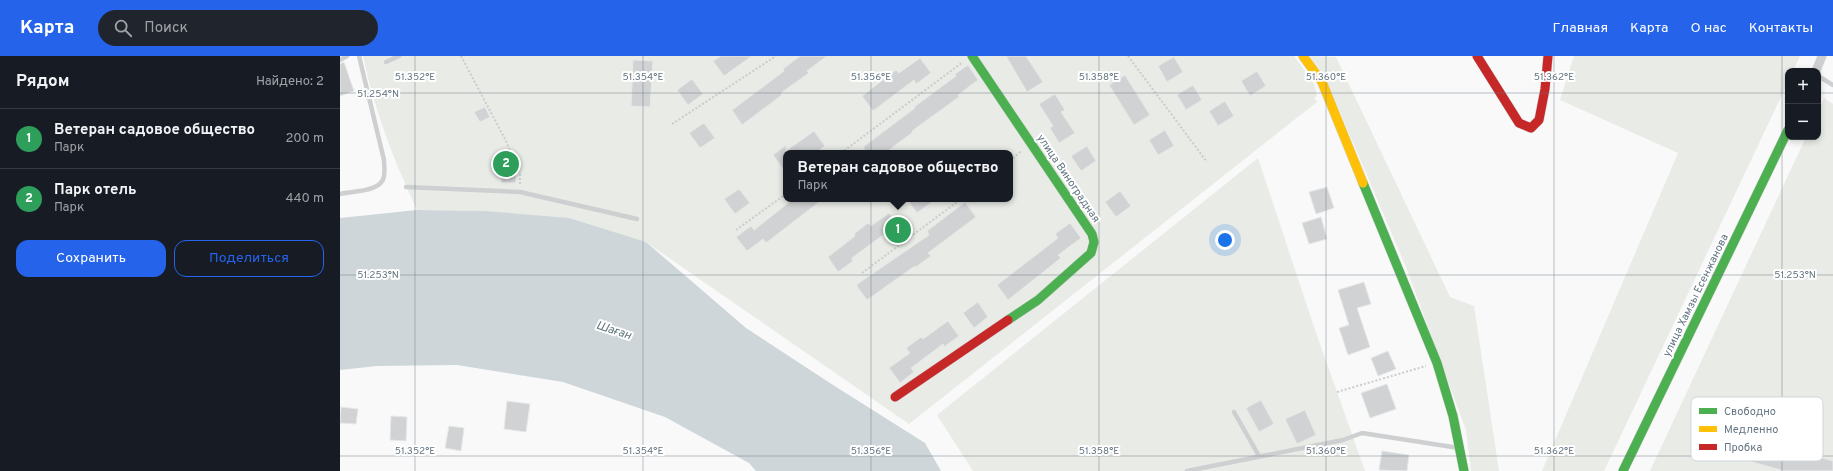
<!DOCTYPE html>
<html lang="ru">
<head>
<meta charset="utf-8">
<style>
	:root { --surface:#171b24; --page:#20242c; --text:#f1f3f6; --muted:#9ea1a6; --line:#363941; --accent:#2563eb }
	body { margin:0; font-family:Overpass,sans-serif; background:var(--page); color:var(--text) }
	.controls { position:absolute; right:12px; top:12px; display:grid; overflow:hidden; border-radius:8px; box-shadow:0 2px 6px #0003 }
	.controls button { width:36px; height:36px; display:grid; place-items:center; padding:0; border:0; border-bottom:1px solid var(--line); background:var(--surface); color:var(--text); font:20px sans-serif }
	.you { position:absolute; left:885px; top:184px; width:14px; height:14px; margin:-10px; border:3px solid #fff; border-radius:50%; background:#1a73e8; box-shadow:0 0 0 6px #1a73e833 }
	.badge { display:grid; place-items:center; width:26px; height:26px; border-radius:50%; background:var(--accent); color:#fff; font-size:13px; font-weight:700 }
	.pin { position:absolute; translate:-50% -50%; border:2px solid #fff; box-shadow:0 1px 4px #0006 }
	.popup { position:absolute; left:443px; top:94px; width:230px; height:52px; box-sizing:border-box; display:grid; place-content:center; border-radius:8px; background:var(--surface); filter:drop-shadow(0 1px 3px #0005); font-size:13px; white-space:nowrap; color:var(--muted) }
	.popup b { font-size:15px; color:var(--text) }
	.popup::after { content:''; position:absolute; left:50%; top:100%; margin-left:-8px; border:8px solid transparent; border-top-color:var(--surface) }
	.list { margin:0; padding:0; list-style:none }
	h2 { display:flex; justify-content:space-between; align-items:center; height:52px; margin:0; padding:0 16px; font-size:17px }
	h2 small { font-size:13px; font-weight:400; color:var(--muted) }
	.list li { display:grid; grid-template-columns:26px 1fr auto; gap:12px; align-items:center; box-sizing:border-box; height:60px; padding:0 16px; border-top:1px solid var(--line) }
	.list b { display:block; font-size:15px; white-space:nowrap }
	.list p { margin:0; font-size:13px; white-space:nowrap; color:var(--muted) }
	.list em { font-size:13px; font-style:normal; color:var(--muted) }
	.actions { display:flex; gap:8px; padding:12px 16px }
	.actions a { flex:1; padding:9px 0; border:1px solid var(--accent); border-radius:12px; text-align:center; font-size:14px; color:var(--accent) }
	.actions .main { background:var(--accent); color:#fff }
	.icon { flex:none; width:22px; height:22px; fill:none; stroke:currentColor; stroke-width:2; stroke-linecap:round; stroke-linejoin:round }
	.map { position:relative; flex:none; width:1493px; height:415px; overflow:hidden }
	header { display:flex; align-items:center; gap:24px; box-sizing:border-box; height:56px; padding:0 20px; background:var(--accent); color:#fff }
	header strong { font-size:19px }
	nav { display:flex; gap:22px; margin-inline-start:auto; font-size:14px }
	.search { width:280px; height:36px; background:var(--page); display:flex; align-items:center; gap:10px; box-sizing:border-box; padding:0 14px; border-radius:22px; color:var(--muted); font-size:15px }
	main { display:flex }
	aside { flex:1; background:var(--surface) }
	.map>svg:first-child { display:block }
	.green { fill:#e8ebe6; fill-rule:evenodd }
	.water { fill:#ced6d9 }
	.building { fill:#d0d2d3; stroke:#e8e8e8 }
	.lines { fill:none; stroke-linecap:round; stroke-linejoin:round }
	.fast-casing { stroke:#d5d6d7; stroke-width:10 }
	.slow-casing { stroke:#d5d6d7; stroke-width:10 }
	.jam-casing { stroke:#d5d6d7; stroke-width:10 }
	.path { stroke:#cbcccd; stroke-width:2; stroke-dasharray:2 2; stroke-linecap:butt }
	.lane { stroke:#cecfd0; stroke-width:4.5 }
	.street { stroke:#cecfd0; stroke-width:9 }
	.fast { stroke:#4caf50; stroke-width:9 }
	.slow { stroke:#ffc107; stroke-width:9 }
	.jam { stroke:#c62828; stroke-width:9 }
	.ticks { fill:none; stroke:#657683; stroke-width:1; stroke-opacity:0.45 }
	.labels { text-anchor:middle; stroke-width:4; stroke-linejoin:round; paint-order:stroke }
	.street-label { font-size:11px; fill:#657683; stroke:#fff }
	.water-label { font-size:12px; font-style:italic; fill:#60757c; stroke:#fff }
	.key { fill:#fff; stroke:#d1d6da; stroke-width:1 }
	.key-label { font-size:11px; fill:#657683 }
	.ticks-label { font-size:10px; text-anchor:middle; fill:#657683; stroke:#fff; stroke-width:4; stroke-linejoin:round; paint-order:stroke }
</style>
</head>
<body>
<header>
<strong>Карта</strong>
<div class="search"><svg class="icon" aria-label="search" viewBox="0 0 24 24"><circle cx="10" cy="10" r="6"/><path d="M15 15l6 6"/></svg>Поиск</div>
<nav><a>Главная</a><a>Карта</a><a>О нас</a><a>Контакты</a></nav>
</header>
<main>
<aside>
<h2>Рядом<small>Найдено: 2</small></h2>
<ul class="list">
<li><span class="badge" style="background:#2e9e5b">1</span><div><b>Ветеран садовое общество</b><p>Парк</p></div><em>200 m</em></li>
<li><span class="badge" style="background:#2e9e5b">2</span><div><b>Парк отель</b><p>Парк</p></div><em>440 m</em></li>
</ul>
<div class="actions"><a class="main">Сохранить</a><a>Поделиться</a></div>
</aside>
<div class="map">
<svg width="1493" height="415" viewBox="0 0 1493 415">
	<rect width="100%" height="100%" fill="#f9f9f9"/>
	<g class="green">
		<path d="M23 0H954L974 28 977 40 974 42 977 46 569 368 306 186 145 155 77 154C54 105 34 53 23 0ZM446 97H670V143H446Z"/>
		<path d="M970 0 996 1 1110 241 1134 250 1159 415H1131L1126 374 1066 211 986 23Z"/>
		<path d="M1234 0H1460L1453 15H1448V26L1264 415H1202L1338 97 1220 44Z"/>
		<path d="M1484 42 1493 48V415H1310L1466 81H1478V56Z"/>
		<path d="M918 102 975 274 1025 415H633L597 359Z"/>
	</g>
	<path class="water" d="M77 154 145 155 229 162 306 186 406 272 493 329 585 387 601 415H416L409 407 325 361 223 326 117 309 37 310 0 314V162Z"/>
	<g class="building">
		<path d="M381 0H412L384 20 373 5Z"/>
		<path d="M460 0H487L467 15 469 17 441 37 442 39 402 69 392 54 444 15 443 13Z"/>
		<path d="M666 0H686L703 26 687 36Z"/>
		<path d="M834 1 843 16 827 26 818 10Z"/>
		<path d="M580 2 591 17 576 28 574 24 533 55 522 40 556 14 559 17Z"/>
		<path d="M293 4 313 5 310 51 291 50Z"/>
		<path d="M4 6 14 35 0 40V8Z"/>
		<path d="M628 9 638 24 618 39 619 41 572 75 573 76 545 97H527L523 91 575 52 574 51 616 20 615 18Z"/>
		<path d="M917 15 926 30 910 40 901 25Z"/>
		<path d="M785 19 810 59 794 69 769 29Z"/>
		<path d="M352 23 363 38 348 49 337 34Z"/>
		<path d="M853 29 862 44 846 54 837 39Z"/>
		<path d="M715 38 725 54 721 56 735 77 719 87 710 72 713 70 699 48Z"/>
		<path d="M885 45 894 60 878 70 869 55Z"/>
		<path d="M145 51 150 61 140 66 134 56Z"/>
		<path d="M364 67 375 82 360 92 349 77Z"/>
		<path d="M825 74 834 90 818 99 809 84Z"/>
		<path d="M474 75 485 90 475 97H446V117L433 99 446 89V95Z"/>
		<path d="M747 90 756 105 741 115 731 100Z"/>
		<rect x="161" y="118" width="15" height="9"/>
		<path d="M987 131 994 152 976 158 969 136Z"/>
		<path d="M399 133 410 147 395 158 384 143Z"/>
		<path d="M780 135 791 150 776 161 765 146Z"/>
		<path d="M453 143H483L426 187 423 183 407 195 396 181 411 170 414 174Z"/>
		<path d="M567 143H596L577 157Z"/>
		<path d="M625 146 636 161 588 197 591 200 576 211 575 210 527 244 516 229 589 179 587 175Z"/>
		<path d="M549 157 560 172 546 183 543 179 512 202 513 205 498 216 488 201 515 180 514 178 528 167 531 170Z"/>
		<path d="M981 161 987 183 969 188 962 167Z"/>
		<path d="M730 167 741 182 718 199 721 202 668 244 657 229 718 182 715 178Z"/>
		<path d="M1024 226 1031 248 1017 252 1030 291 1008 299 999 272 1009 269 998 234Z"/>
		<path d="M638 246 648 261 634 272 623 257Z"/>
		<path d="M608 265 619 280 604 291 603 288 571 312 574 316 560 327 549 312 570 297 566 292 581 281 583 283Z"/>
		<path d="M1048 295 1056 313 1038 320 1031 302Z"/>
		<path d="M1047 328 1056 353 1030 362 1021 337Z"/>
		<path d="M921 344 934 368 919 376 906 352Z"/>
		<path d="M167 345 190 348 186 376 164 373Z"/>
		<path d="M1 351 18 353 16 368 0 367Z"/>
		<path d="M965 354 976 379 957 388 945 363Z"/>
		<path d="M51 360 67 361 66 385 50 384Z"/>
		<path d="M109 370 124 372 121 395 105 392Z"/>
		<path d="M1411 382 1493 405V415H1444L1405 404Z"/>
		<path d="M1042 395 1069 399 1067 415 1039 414Z"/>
	</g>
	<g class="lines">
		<g class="fast-casing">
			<g id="fast">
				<path d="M632 0 752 178 754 186 751 197 698 244 668 264"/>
				<path d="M1023 127 1097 307 1113 360 1124 415"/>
				<path d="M1283 415 1448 74"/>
			</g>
		</g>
		<g class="slow-casing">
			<path id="slow" d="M963 0 982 26 1023 127"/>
		</g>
		<g class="jam-casing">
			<g id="jam">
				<path d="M1137 0 1179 67 1191 72 1199 64 1205 33 1208 0"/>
				<path d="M555 341 668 264"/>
			</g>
		</g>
		<g class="path">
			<path d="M121 0 166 85 180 118V129"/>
			<path d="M788 0 867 106"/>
			<path d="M332 68 436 0"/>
			<path d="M501 97 623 6"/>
			<path d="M670 105 681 95"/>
			<path d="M396 174 446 138"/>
			<path d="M522 217 621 143"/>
			<path d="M997 336 1086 310"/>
		</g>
		<g class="lane">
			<path d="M0 4 7 0"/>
			<path d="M46 6 59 0"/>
			<path d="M1478 20 1493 29"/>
			<path d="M66 131 180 136 297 163"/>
			<path d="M0 138C13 135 42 136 44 120 45 114 44 109 44 104L19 0"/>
			<path d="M894 356 919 400"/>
			<path d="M847 415 1003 384 1022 377 1119 392"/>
		</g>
		<path class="street" d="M1476 15 1482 0"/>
		<use href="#fast" class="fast"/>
		<use href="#slow" class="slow"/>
		<use href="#jam" class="jam"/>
	</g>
	<path class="ticks" d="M75 0V415M303 0V415M531 0V415M759 0V415M986 0V415M1214 0V415M1442 0V415M0 37H1448M1478 37H1493M0 219H1493M0 400H1493"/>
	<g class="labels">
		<g class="street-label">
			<text transform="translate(729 122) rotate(56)" y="4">улица Виноградная</text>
			<text transform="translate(1355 239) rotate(-64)" y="4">улица Хамзы Есенжанова</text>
		</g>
		<g class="water-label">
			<text transform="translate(274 274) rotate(18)" y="4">Шаған</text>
		</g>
	</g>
	<rect x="1351" y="341" width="132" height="64" rx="6" class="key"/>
	<rect x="1359" y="352" width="18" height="6" fill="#4caf50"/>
	<rect x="1359" y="370" width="18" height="6" fill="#ffc107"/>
	<rect x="1359" y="388" width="18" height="6" fill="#c62828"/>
	<g class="key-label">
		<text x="1384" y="359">Свободно</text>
		<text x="1384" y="377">Медленно</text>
		<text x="1384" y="395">Пробка</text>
	</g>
	<g class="ticks-label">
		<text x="75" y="24">51.352°E</text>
		<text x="303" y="24">51.354°E</text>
		<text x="531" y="24">51.356°E</text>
		<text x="759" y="24">51.358°E</text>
		<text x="986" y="24">51.360°E</text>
		<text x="1214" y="24">51.362°E</text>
		<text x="38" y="41">51.254°N</text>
		<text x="38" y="222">51.253°N</text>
		<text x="1455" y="222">51.253°N</text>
		<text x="75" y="398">51.352°E</text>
		<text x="303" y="398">51.354°E</text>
		<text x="531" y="398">51.356°E</text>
		<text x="759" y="398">51.358°E</text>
		<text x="986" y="398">51.360°E</text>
		<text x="1214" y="398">51.362°E</text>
	</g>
</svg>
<div class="controls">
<button>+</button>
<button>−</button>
</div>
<div class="you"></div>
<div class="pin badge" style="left:558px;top:174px;background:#2e9e5b">1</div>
<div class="popup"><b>Ветеран садовое общество</b>Парк</div>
<div class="pin badge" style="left:166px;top:108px;background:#2e9e5b">2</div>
</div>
</main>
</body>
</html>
